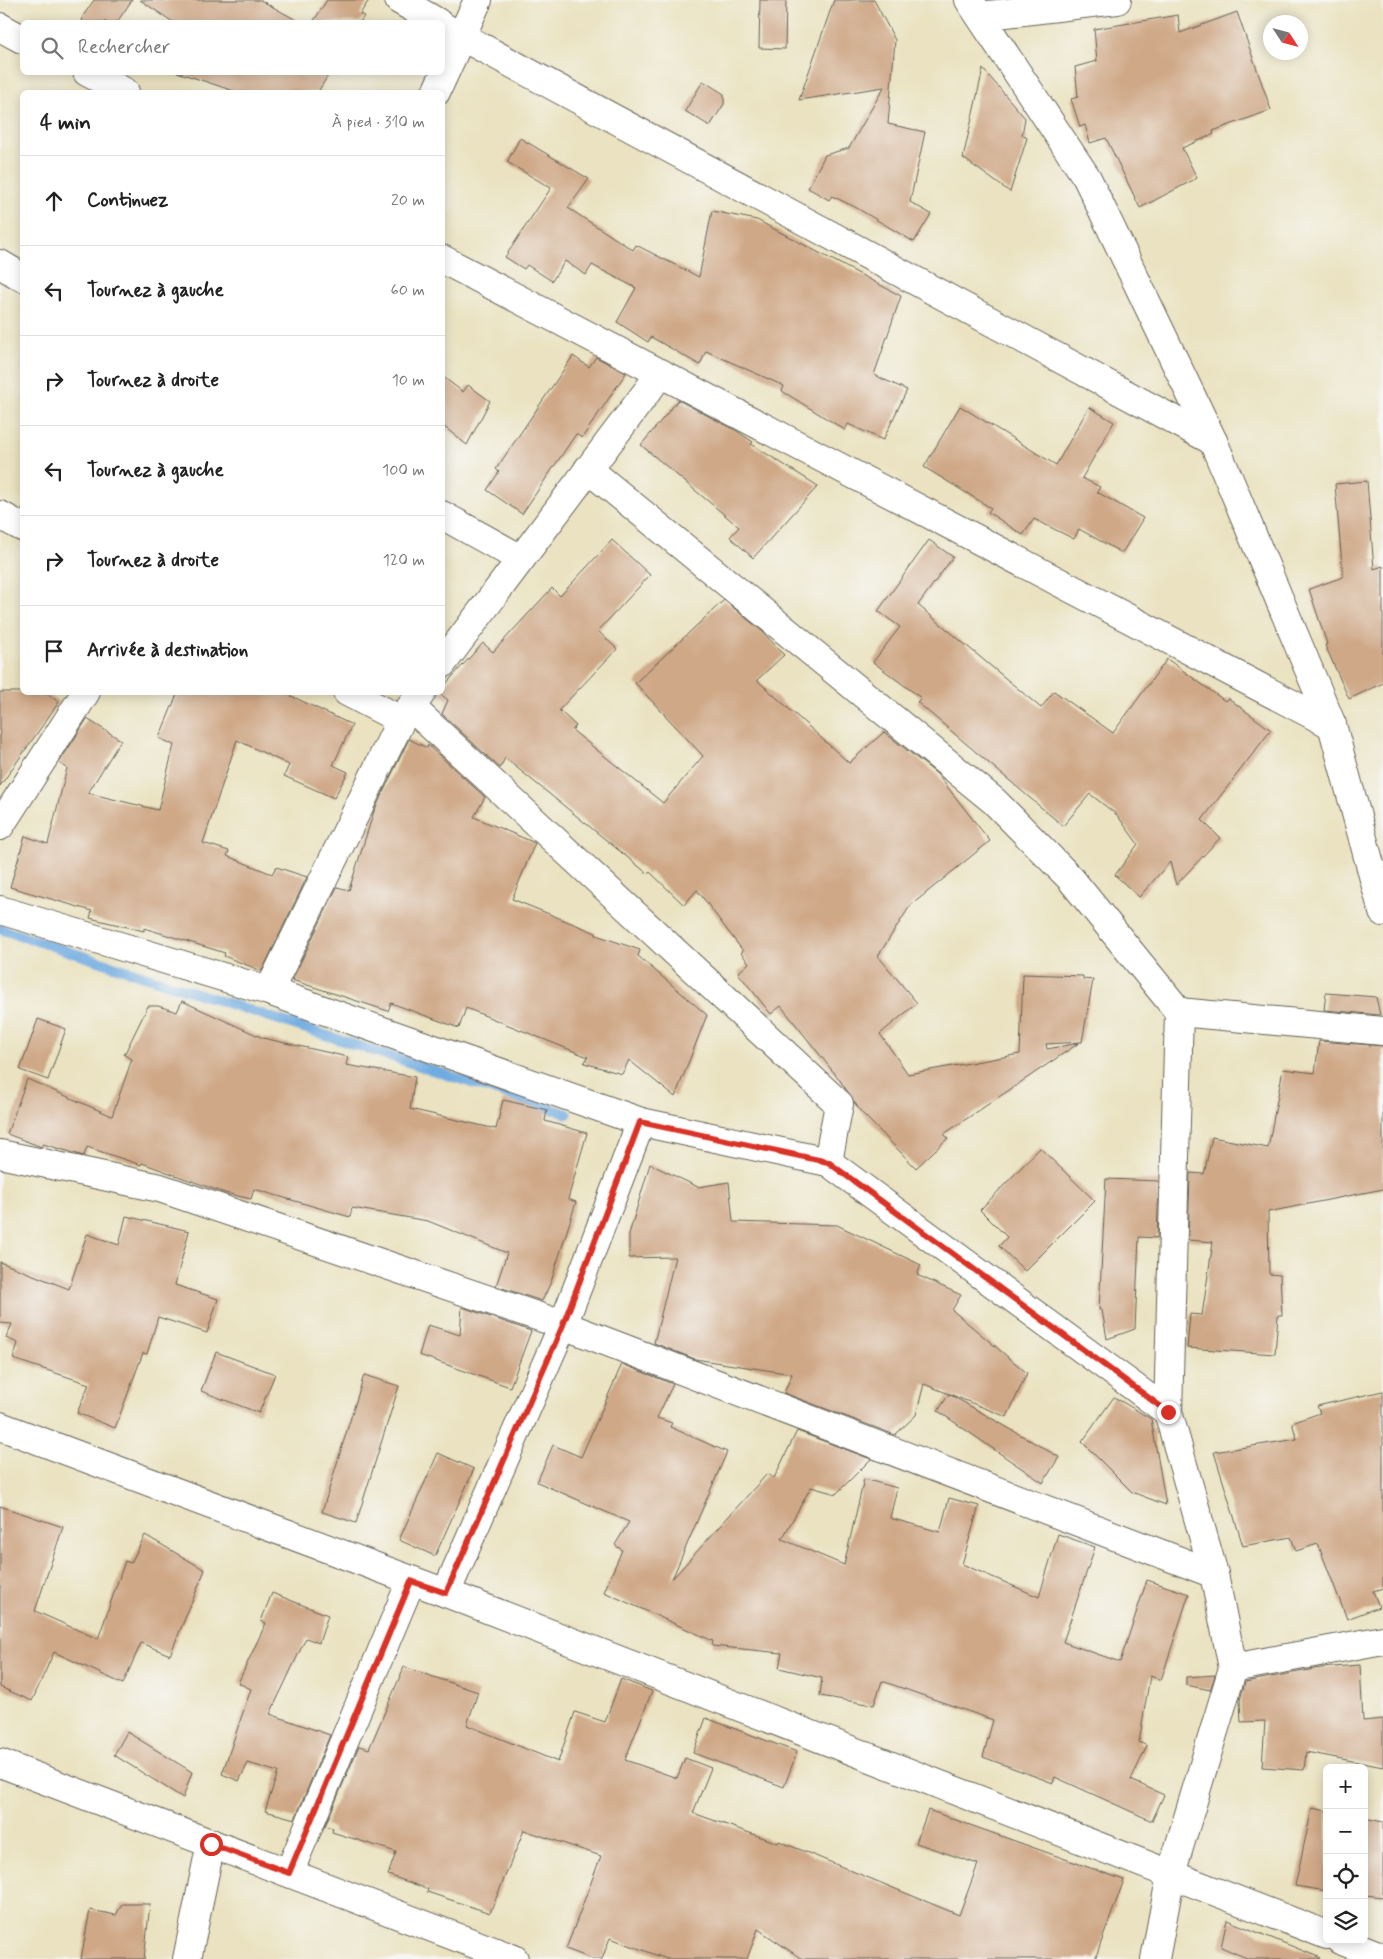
<!DOCTYPE html>
<html lang="fr">
<head>
<meta charset="utf-8">
<style>
	:root { --surface:#fff; --page:#f6f6f6; --text:#222; --muted:#767676; --line:#e0e0e0 }
	body { margin:0; font-family:Mynerve,sans-serif; background:var(--page); color:var(--text) }
	.controls { position:absolute; right:15px; bottom:15px; display:grid; overflow:hidden; border-radius:8px; box-shadow:0 2px 12px #0003 }
	.controls button { width:45px; height:45px; display:grid; place-items:center; padding:0; border:0; border-bottom:1px solid var(--line); background:var(--surface); color:var(--text); font:25px sans-serif }
	.compass { position:absolute; left:1263px; top:15px; width:45px; height:45px; border-radius:50%; background:var(--surface); box-shadow:0 2px 12px #0003; rotate:126deg }
	.stop { position:absolute; width:15px; height:15px; margin:-11px; border:4px solid #d93025; border-radius:50%; background:#fff }
	.stop.end { background:#d93025; border-color:#fff; box-shadow:0 1px 5px #0008 }
	.list { margin:0; padding:0; list-style:none }
	h2 { display:flex; justify-content:space-between; align-items:center; height:65px; margin:0; padding:0 20px; font-size:21px }
	h2 small { font-size:16px; font-weight:400; color:var(--muted) }
	.list li { display:grid; grid-template-columns:32px 1fr auto; gap:15px; align-items:center; box-sizing:border-box; height:90px; padding:0 20px; border-top:1px solid var(--line) }
	.list b { display:block; font-size:19px; white-space:nowrap }
	.list em { font-size:16px; font-style:normal; color:var(--muted) }
	.icon { flex:none; width:28px; height:28px; fill:none; stroke:currentColor; stroke-width:2; stroke-linecap:round; stroke-linejoin:round }
	.map { position:relative; flex:none; width:1383px; height:1959px; overflow:hidden }
	.search { position:absolute; background:var(--surface); box-shadow:0 2px 12px #0003; left:20px; top:20px; width:425px; height:55px; display:flex; align-items:center; gap:12px; box-sizing:border-box; padding:0 18px; border-radius:8px; color:var(--muted); font-size:19px }
	.panel { position:absolute; background:var(--surface); box-shadow:0 2px 12px #0003; left:20px; top:90px; width:425px; height:605px; border-radius:8px }
	.map>svg:first-child { display:block }
	.lines { fill:none; stroke-linecap:round; stroke-linejoin:round }
	.stream { stroke:#70abe1; stroke-width:10 }
	.building { fill:#cfa887 }
	.street-casing { stroke:#646155; stroke-width:30 }
	.street { stroke:#fff; stroke-width:28 }
	.route { stroke:#d93025; stroke-width:6 }
</style>
</head>
<body>
<div class="map">
<svg width="1383" height="1959" viewBox="0 0 1383 1959">
	<rect width="100%" height="100%" fill="#f6f6f2"/>
	<filter id="ink" filterUnits="userSpaceOnUse"><feTurbulence type="fractalNoise" baseFrequency=".02" numOctaves="2"/><feDisplacementMap in="SourceGraphic" scale="10" xChannelSelector="R" yChannelSelector="G"/><feConvolveMatrix kernelMatrix="1 2 1 2 8 2 1 2 1" color-interpolation-filters="sRGB"/></filter>
	<filter id="wash" filterUnits="userSpaceOnUse"><feTurbulence type="fractalNoise" baseFrequency=".0096" numOctaves="4" result="noise"/><feDisplacementMap in="SourceGraphic" scale="20" xChannelSelector="R" yChannelSelector="G"/><feGaussianBlur stdDeviation="1.12" result="paint"/><feColorMatrix in="noise" values="0 0 0 0 0 0 0 0 0 0 0 0 0 0 0 0 0 1.4 0 .05"/><feComposite in="paint" operator="in"/></filter>
	<g filter="url(#wash)">
		<rect width="100%" height="100%" fill="#eae2c0"/>
		<g class="lines">
			<path class="stream" d="M0 929 567 1114"/>
		</g>
		<g id="blocks">
			<g class="building">
				<path d="M94 0H132L117 22H82L83 16Z"/>
				<path d="M140 0H260L300 22H173Z"/>
				<path d="M327 0H369L360 14 364 16 360 22H313Z"/>
				<path d="M760 0H786L785 49 759 48Z"/>
				<path d="M834 0H874L895 40 888 124 925 132 910 202 931 214 914 242 855 207 832 196 829 200 808 188 825 155 849 148 884 87 799 100Z"/>
				<path d="M1237 12 1271 110 1213 131 1214 134 1182 148 1197 178 1140 208 1106 138 1090 143 1085 125 1080 127 1071 99 1078 97 1075 67 1097 61 1094 29 1178 15 1180 33Z"/>
				<path d="M983 69 1025 118 1022 135 1027 138 1010 192 963 158Z"/>
				<path d="M177 72H330L318 92H237Z"/>
				<path d="M703 81 724 94V104L710 126 685 111Z"/>
				<path d="M520 138 589 179 568 208 633 250 636 245 699 277 712 211 757 220 901 296 874 375 907 390 883 440 848 424 845 430 782 391 784 386 706 351 700 365 651 337 648 342 617 322 636 288 592 265 586 275 565 261 552 281 527 265 524 269 505 257 551 188 507 162Z"/>
				<path d="M573 356 589 367 596 357 626 373 582 438 576 434 522 514 487 490 499 472 496 469Z"/>
				<path d="M442 376 463 392 468 385 490 401 467 445 442 425Z"/>
				<path d="M678 400 735 430 753 442 751 444 818 486 753 558 730 537 739 527 641 445Z"/>
				<path d="M960 406 1056 465 1089 407 1114 422 1082 478 1100 487 1097 492 1143 518 1122 553 1079 529 1074 539 1034 519 1023 535 988 512 991 508 924 467Z"/>
				<path d="M1367 481 1374 569 1383 566V683L1349 699 1325 645 1327 644 1309 589 1343 577 1335 484Z"/>
				<path d="M612 540 650 575 598 631 617 649 559 710 576 726 572 730 663 803 703 756 635 683 724 600 762 631 784 655 757 680 849 763 884 732 937 774 990 841 910 906 878 956 917 1003 880 1034 908 1074 1020 1054 1023 974 1083 976V979L1093 980 1082 1042 1046 1044 1047 1049 1079 1043 944 1134 948 1138 916 1168 861 1112 839 1079 781 1006 771 1014 738 973 749 963 741 953 743 951 697 890 684 905 650 872 648 874 505 758 500 768 442 714 448 700 439 693 442 692V688L483 643 493 652 552 588 560 596Z"/>
				<path d="M929 540 953 557 918 605 1041 708 1054 691 1113 733 1167 659 1225 701 1228 698 1271 730 1202 820 1220 838 1176 885 1170 862 1139 897 1115 875 1138 844 1117 815 1090 794 1063 826 917 702 921 698 873 662 900 627 878 611Z"/>
				<path d="M0 692H44L59 702 0 786Z"/>
				<path d="M178 692H283L352 725 333 765 348 772 334 798 284 776 289 765 237 740 203 843 229 851 227 856 272 874 276 867 307 877 262 971 224 956 225 953 144 928V931L90 918 92 911 10 887 25 836 48 844 67 768 59 763 87 719 121 740 88 793 158 810 174 745 159 738Z"/>
				<path d="M409 739 427 748 428 745 485 797 474 817 535 843 512 899 596 933V935L640 950 638 956 707 1015 675 1097 629 1060 622 1074 584 1063 588 1057 466 1008 459 1028 391 1003 388 1011 292 980 337 887 349 890 374 811Z"/>
				<path d="M1326 993 1376 997 1380 1015 1324 1010Z"/>
				<path d="M182 1001 263 1038 348 1057 346 1065 415 1077 410 1109 496 1129 503 1100 547 1110 545 1121 587 1133 568 1199 576 1202 551 1282 542 1301 496 1286 507 1253 428 1221 352 1208 350 1217 254 1189 251 1199 225 1193 142 1163 141 1165 87 1147 84 1156 43 1144 41 1147 39 1146 7 1134 27 1079 112 1116 132 1059 124 1055 148 1006H158L177 1012Z"/>
				<path d="M38 1019 66 1029 48 1080 20 1070Z"/>
				<path d="M1319 1041 1383 1046V1189L1268 1212 1269 1274 1280 1275 1282 1315H1278L1275 1354 1187 1348 1190 1314 1202 1315 1213 1242 1188 1240 1190 1173 1204 1174 1212 1137 1268 1148 1283 1069 1315 1073Z"/>
				<path d="M1040 1148 1095 1201 1025 1271 999 1246 1007 1237 980 1210Z"/>
				<path d="M650 1164 698 1187 729 1182 733 1222 837 1225 921 1265 917 1275 961 1295 952 1310 1027 1373 1007 1417 924 1384 916 1415 895 1435 784 1393 792 1374 695 1359 654 1343 675 1257 629 1258V1234Z"/>
				<path d="M1106 1179 1159 1181 1157 1238 1139 1237 1135 1329 1107 1339 1102 1310H1099Z"/>
				<path d="M126 1216 189 1231 175 1285 218 1299 207 1333 158 1317 147 1354 143 1353 115 1428 77 1413 89 1384 13 1359 18 1343 6 1338 12 1324 0 1323V1262L69 1289 87 1234 119 1245Z"/>
				<path d="M462 1307 531 1331 510 1387 419 1355 428 1325 460 1335Z"/>
				<path d="M216 1352 275 1374 259 1413 201 1391Z"/>
				<path d="M622 1364 673 1384 657 1418 672 1423 670 1427 727 1452 672 1579 767 1474 774 1478 797 1431 871 1459 836 1494 811 1487 782 1539 844 1565 864 1479 897 1488 890 1518 940 1532 949 1498 979 1506 962 1564 1039 1597 1058 1534 1095 1547 1063 1642 1120 1662 1147 1580 1189 1594 1161 1680 1150 1676 1139 1742 1147 1746 1131 1780 1164 1795 1152 1821 1055 1777 1053 1783 983 1757 993 1720 882 1681 874 1705 820 1696 822 1678 779 1668 782 1653 712 1646 713 1641 604 1592 622 1550 615 1545 629 1522 537 1482 553 1445 581 1457Z"/>
				<path d="M364 1375 399 1386 356 1523 322 1512Z"/>
				<path d="M1383 1391V1588L1373 1591 1379 1607 1347 1619 1318 1544 1296 1551 1291 1537 1243 1546 1214 1452 1297 1439 1292 1423 1320 1413 1317 1406Z"/>
				<path d="M949 1394 1059 1457 1043 1483 938 1411Z"/>
				<path d="M1114 1397 1151 1419 1166 1505 1132 1492 1082 1442Z"/>
				<path d="M438 1453 474 1469 435 1556 399 1540Z"/>
				<path d="M0 1506 63 1527 35 1611 98 1639 125 1561 131 1563 145 1535 205 1570 170 1655 141 1643 123 1684 54 1652 32 1701 0 1687Z"/>
				<path d="M272 1593 328 1615 319 1643 306 1638 270 1714 330 1735 295 1819 265 1811 278 1772 248 1763 239 1781 222 1774 251 1689 238 1683 266 1623 261 1621Z"/>
				<path d="M1360 1665 1363 1721 1383 1719V1767L1306 1752 1304 1770 1262 1767 1265 1721 1241 1722 1240 1700 1245 1682 1320 1668Z"/>
				<path d="M404 1667 478 1692 467 1725 558 1762 575 1712 605 1722 621 1679 652 1691 625 1760 677 1778 685 1758 711 1768 693 1813 778 1843 779 1841 959 1915 978 1864 916 1843 928 1810 1124 1880 1095 1959H802L758 1929 747 1959H667L610 1938 602 1959H592L566 1949 601 1856 524 1830 490 1913 427 1892 428 1889 388 1875 396 1852 332 1832 333 1828 325 1826 359 1746 369 1749Z"/>
				<path d="M1215 1675 1210 1690 1186 1685V1677Z"/>
				<path d="M706 1718 797 1752 784 1787 693 1753Z"/>
				<path d="M127 1732 192 1772 183 1798 114 1755Z"/>
				<path d="M1312 1808 1327 1811V1891L1295 1886Z"/>
				<path d="M1364 1818 1383 1822V1897L1364 1895Z"/>
				<path d="M122 1904H150L144 1959H81L90 1910 116 1915Z"/>
				<path d="M1227 1920 1321 1958 1320 1959H1249L1221 1947Z"/>
			</g>
		</g>
	</g>
	<g filter="url(#ink)">
		<use href="#blocks" fill-opacity="0" stroke="#646155" stroke-width="1"/>
		<g class="lines">
			<g class="street-casing">
				<g id="street">
					<path d="M399 0 437 22"/>
					<path d="M969 0 1087 178 1213 441 1332 725 1383 912"/>
					<path d="M981 16 1117 0"/>
					<path d="M442 26 1213 441"/>
					<path d="M0 27 22 39"/>
					<path d="M87 72 125 92"/>
					<path d="M436 92 478 0"/>
					<path d="M442 259 1332 725"/>
					<path d="M0 264 22 277"/>
					<path d="M588 469 994 801 1070 878 1179 1012 1383 1031"/>
					<path d="M0 515 22 527"/>
					<path d="M442 515 521 559"/>
					<path d="M442 664 661 373"/>
					<path d="M347 692 401 720"/>
					<path d="M411 707 839 1104 828 1162"/>
					<path d="M0 826 86 692"/>
					<path d="M0 910 269 991 641 1122 828 1162 1168 1412 1214 1574 1233 1668 1171 1874 1155 1959"/>
					<path d="M269 991 401 720 422 692"/>
					<path d="M0 1154 160 1188 563 1325 1214 1574"/>
					<path d="M1168 1412 1179 1012"/>
					<path d="M0 1426 446 1593 1327 1935"/>
					<path d="M446 1593 563 1325 641 1122"/>
					<path d="M1233 1668 1383 1640"/>
					<path d="M0 1763 514 1959"/>
					<path d="M289 1873 411 1581"/>
					<path d="M1340 1940 1383 1957"/>
					<path d="M187 1959 211 1843"/>
				</g>
			</g>
			<use href="#street" class="street"/>
		</g>
	</g>
	<g class="lines" filter="url(#ink)">
		<path class="route" d="M211 1844 289 1873 411 1581 446 1593 563 1325 640 1122 828 1162 1168 1412"/>
	</g>
</svg>
<div class="controls">
<button>+</button>
<button>−</button>
<button><svg class="icon" aria-label="locate" viewBox="0 0 24 24"><circle cx="12" cy="12" r="6"/><path d="M12 2v4M12 18v4M2 12h4M18 12h4"/></svg></button>
<button><svg class="icon" aria-label="layers" viewBox="0 0 24 24"><path d="M12 4l9 5-9 5-9-5zM3 14l9 5 9-5"/></svg></button>
</div>
<svg class="compass" viewBox="-18 -18 36 36"><path d="M0-13l5 13h-10z" fill="#e53935"/><path d="M0 13l5-13h-10z" fill="#767676"/></svg>
<div class="stop" style="left:211px;top:1844px"></div>
<div class="stop end" style="left:1168px;top:1412px"></div>
<div class="search"><svg class="icon" aria-label="search" viewBox="0 0 24 24"><circle cx="10" cy="10" r="6"/><path d="M15 15l6 6"/></svg>Rechercher</div>
<section class="panel">
<h2>4 min<small>À pied · 310 m</small></h2>
<ul class="list">
<li><svg class="icon" aria-label="ahead" viewBox="0 0 24 24"><path d="M12 20V5M6 11l6-6 6 6"/></svg><div><b>Continuez</b></div><em>20 m</em></li>
<li><svg class="icon" aria-label="left" viewBox="0 0 24 24"><path d="M17 20v-9H6M10 6l-5 5 5 5"/></svg><div><b>Tournez à gauche</b></div><em>60 m</em></li>
<li><svg class="icon" aria-label="right" viewBox="0 0 24 24"><path d="M7 20v-9h11M14 6l5 5-5 5"/></svg><div><b>Tournez à droite</b></div><em>10 m</em></li>
<li><svg class="icon" aria-label="left" viewBox="0 0 24 24"><path d="M17 20v-9H6M10 6l-5 5 5 5"/></svg><div><b>Tournez à gauche</b></div><em>100 m</em></li>
<li><svg class="icon" aria-label="right" viewBox="0 0 24 24"><path d="M7 20v-9h11M14 6l5 5-5 5"/></svg><div><b>Tournez à droite</b></div><em>120 m</em></li>
<li><svg class="icon" aria-label="arrive" viewBox="0 0 24 24"><path d="M6 21V4h12l-3 4 3 4H6"/></svg><div><b>Arrivée à destination</b></div></li>
</ul>
</section>
</div>
</body>
</html>
